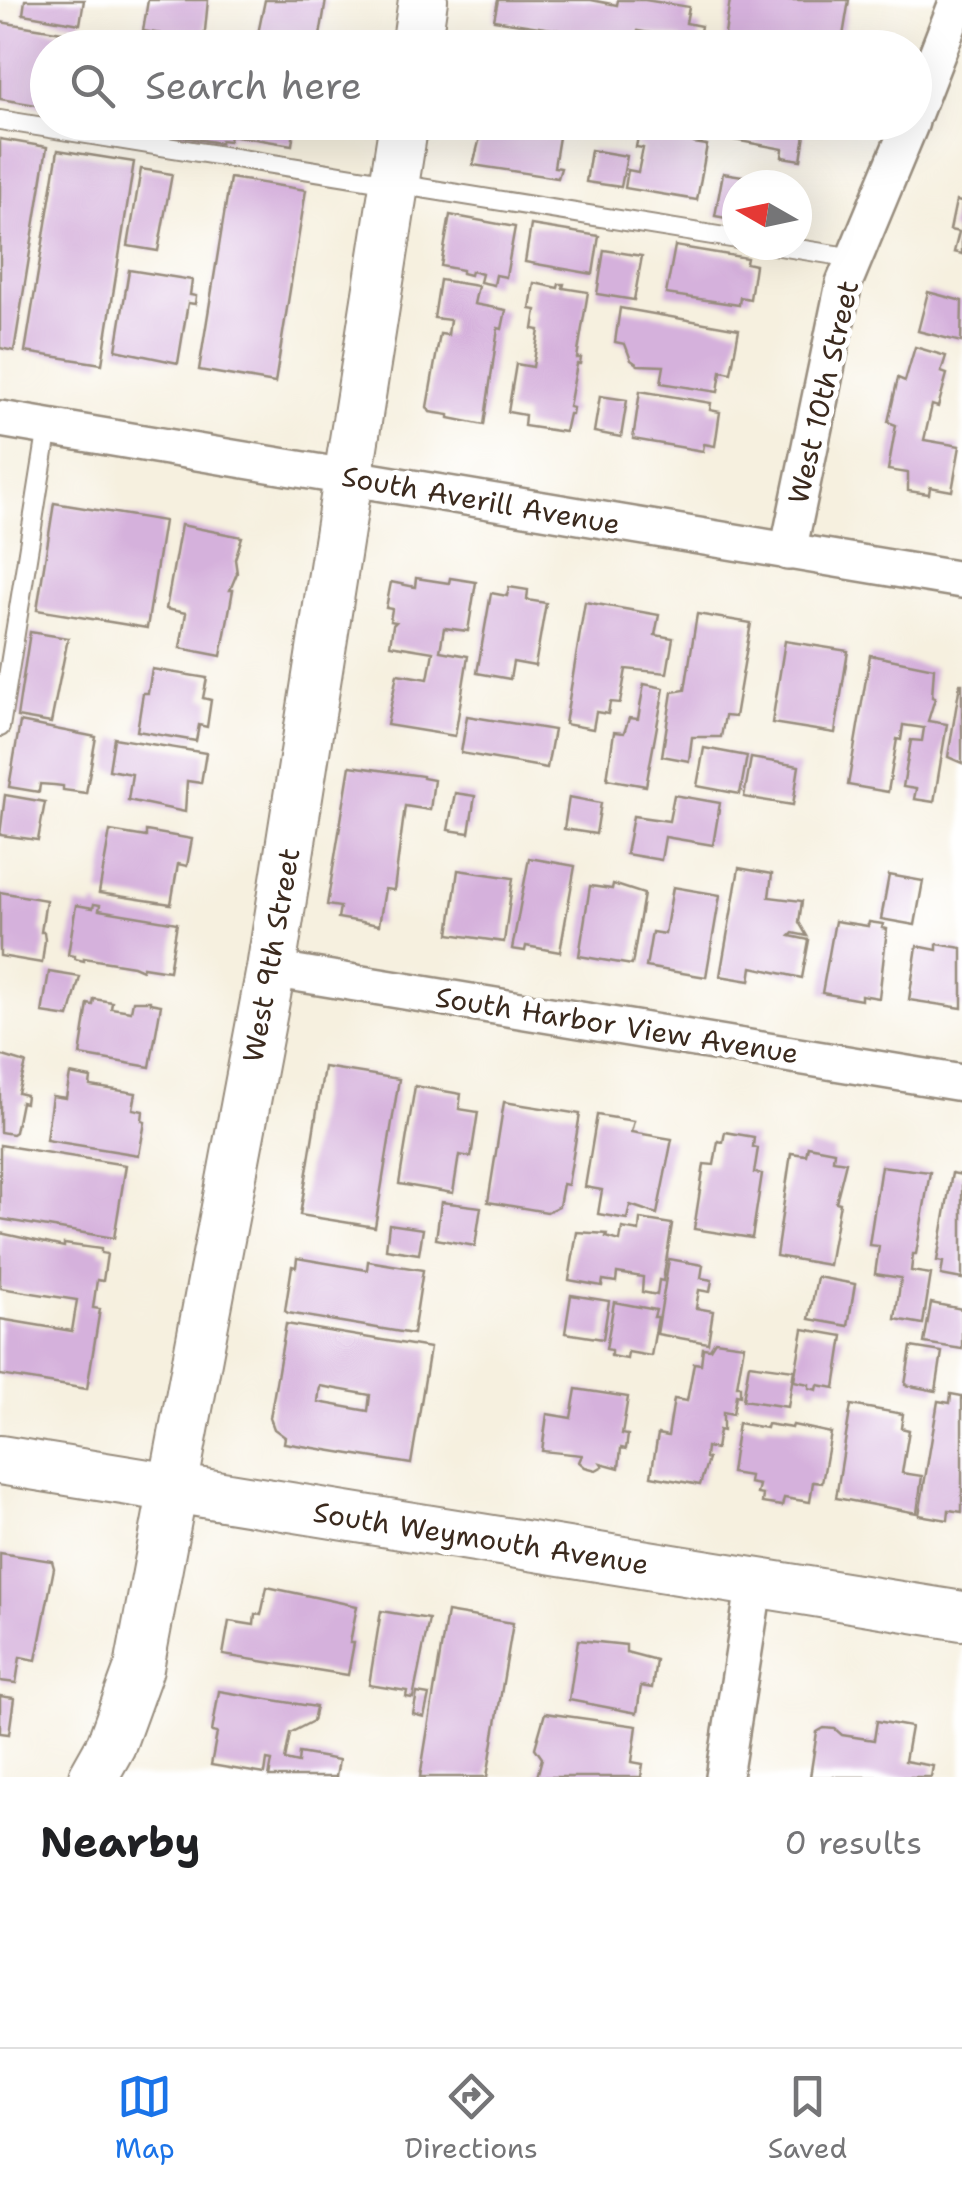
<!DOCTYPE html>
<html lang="en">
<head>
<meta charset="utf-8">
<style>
	body { margin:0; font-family:"Shantell Sans",sans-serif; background:#f6f6f6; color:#202124 }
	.compass { position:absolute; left:722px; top:170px; width:90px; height:90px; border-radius:50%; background:#fff; box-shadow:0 10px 40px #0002; rotate:279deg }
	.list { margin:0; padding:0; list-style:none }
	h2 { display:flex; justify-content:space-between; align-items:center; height:130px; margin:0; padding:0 40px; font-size:42px }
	h2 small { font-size:32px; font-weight:400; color:#757577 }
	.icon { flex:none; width:55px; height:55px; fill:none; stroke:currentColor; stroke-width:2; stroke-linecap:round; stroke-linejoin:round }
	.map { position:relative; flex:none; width:962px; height:1777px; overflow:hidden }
	.search { position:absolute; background:#fff; box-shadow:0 10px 40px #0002; left:30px; right:30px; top:30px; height:110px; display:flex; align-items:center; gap:25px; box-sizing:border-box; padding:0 35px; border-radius:55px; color:#757577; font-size:38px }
	.sheet { height:270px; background:#fff }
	nav { display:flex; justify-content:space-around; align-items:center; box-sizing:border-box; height:140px; border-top:2px solid #e0e0e0; background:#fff; font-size:28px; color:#757577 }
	nav a { display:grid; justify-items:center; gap:5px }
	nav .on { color:#1a73e8 }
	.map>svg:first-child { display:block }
</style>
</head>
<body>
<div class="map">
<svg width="962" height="1777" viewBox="0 0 962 1777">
	<rect width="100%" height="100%" fill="#fff"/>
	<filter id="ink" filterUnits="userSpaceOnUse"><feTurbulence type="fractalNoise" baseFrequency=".01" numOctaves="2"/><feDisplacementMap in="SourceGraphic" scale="20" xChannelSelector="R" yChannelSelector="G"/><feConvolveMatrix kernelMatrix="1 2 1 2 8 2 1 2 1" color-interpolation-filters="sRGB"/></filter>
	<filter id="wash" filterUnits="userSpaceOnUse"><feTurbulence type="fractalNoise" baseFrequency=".0048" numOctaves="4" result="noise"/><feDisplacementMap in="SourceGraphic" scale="40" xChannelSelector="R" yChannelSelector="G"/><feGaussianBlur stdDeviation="2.25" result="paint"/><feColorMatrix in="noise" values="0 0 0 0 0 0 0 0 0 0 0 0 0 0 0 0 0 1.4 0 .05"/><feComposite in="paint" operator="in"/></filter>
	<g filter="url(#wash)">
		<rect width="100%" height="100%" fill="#f6f0df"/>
		<g id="blocks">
			<g fill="#d5b1dc" fill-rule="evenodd">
				<polygon points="25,0 84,0 80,24 23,14"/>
				<polygon points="148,0 208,0 204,41 143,31"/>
				<polygon points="265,0 326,0 318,48 255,48"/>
				<polygon points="498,0 591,0 617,5 618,0 645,0 689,7 686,23 701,26 697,48 682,48 683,39 638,31 636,42 494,20"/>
				<polygon points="730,0 849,0 841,48 723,48"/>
				<polygon points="0,22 93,37 97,41 96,48 48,48 48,107 0,99"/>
				<polygon points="143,122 295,122 292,145 230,135 229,141 221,140 220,143 142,130"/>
				<polygon points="484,122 510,122 560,131 554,167 561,168 558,178 473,165"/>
				<polygon points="692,122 807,122 801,160 782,157 783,149 691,132"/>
				<polygon points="639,132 689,138 694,143 707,145 697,200 625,188 628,170 638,172 643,148 636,147"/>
				<polygon points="0,139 47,147 14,351 0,348"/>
				<polygon points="58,150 134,162 102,364 25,352"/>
				<polygon points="591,150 627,156 621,187 586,182"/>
				<polygon points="141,169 172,174 158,251 128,246"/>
				<polygon points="723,173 781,182 781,185 737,185 737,220 715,216"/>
				<polygon points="230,178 306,190 275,383 199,370"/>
				<polygon points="956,201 962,202 962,254 954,252 959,232 950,230"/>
				<polygon points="450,215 515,227 506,277 496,275 494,285 480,282 482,274 471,271 470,275 462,273 462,270 441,266"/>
				<polygon points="531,225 599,236 593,274 525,262"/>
				<polygon points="675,246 747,258 746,263 755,265 750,299 740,297 739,305 666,294"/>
				<polygon points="604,250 642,256 634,300 597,294"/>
				<polygon points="129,270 192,280 190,295 196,296 195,304 188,303 178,363 116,350"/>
				<polygon points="440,280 478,286 474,304 506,310 502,329 498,328 484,425 449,418 449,415 430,412 427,407 440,334 448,335 450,320 434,318"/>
				<polygon points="534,283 558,288 559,284 564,284 563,288 588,292 577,358 581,358 580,364 577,364 569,407 573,408 572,414 569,414 565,432 524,426 525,415 508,412 516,364 533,367 539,330 533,329 536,310 530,309"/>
				<polygon points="928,292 962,301 961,342 918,331"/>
				<polygon points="620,308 739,329 731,373 721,371 718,392 661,383 664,366 638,365 631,360 625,344 615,342"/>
				<polygon points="915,347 946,356 941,372 947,374 938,407 932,405 924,440 960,446 952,491 930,487 929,494 908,491 908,473 888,470 896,425 888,422 898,378 905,381"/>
				<polygon points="640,391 711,403 710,410 720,412 715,446 704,444 703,451 633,439"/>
				<polygon points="600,396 627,400 621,437 594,432"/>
				<polygon points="54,503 164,521 147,628 37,610"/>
				<polygon points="181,525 242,537 235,559 237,573 230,590 233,590 221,656 180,648 186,613 166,609"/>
				<polygon points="416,578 449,583 450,578 476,582 468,631 444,628 440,651 468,656 455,736 387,725 397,674 428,679 433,652 390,645 393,625 396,622 390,621 392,609 386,608 391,582 415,587"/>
				<polygon points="509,587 528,590 527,600 546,603 535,666 513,662 510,679 477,673 491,593 507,596"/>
				<polygon points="585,602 659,615 655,635 673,638 667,673 626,669 620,703 610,702 608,714 596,712 593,729 565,724"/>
				<polygon points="697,614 751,623 735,717 725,716 721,737 692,737 689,761 662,756 672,692 685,690"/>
				<polygon points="30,632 68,638 51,723 17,717"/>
				<polygon points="785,641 848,651 835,733 772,723"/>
				<polygon points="870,655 934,668 932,697 935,698 928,721 947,724 934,802 914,799 916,789 903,787 911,740 922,741 924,728 903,725 901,740 897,739 888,792 848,785"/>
				<polygon points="152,669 207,678 203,698 211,700 207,727 199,725 196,741 137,731 143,693 148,693"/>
				<polygon points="644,684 664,688 646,786 607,779 614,732 624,733 629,718 638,719"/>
				<polygon points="960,684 962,684 962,763 948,757"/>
				<polygon points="467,716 554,730 547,768 461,753"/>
				<polygon points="20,722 96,737 86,793 63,790 63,786 54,785 40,784 39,792 9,787"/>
				<polygon points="114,738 206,753 201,783 187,781 185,812 128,800 132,774 109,770"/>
				<polygon points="704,748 747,756 740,794 697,786"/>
				<polygon points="751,758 799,766 793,805 744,797"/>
				<polygon points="350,766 423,776 423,778 434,780 430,810 405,806 394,890 385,889 379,925 338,918 340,907 327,905"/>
				<polygon points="455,793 475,796 469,833 448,830"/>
				<polygon points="5,795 45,802 38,840 0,835"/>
				<polygon points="674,795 720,803 713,845 665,837 661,860 626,854 633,816 669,821"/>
				<polygon points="569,797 601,803 596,834 564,829"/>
				<polygon points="110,831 146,837 146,831 192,839 187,866 178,864 171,904 99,893"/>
				<polygon points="529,858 575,866 560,952 526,946 525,951 512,949"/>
				<polygon points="739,868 772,874 769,897 802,901 799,922 807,936 793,933 790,936 809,940 802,978 752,967 750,981 720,976"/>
				<polygon points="458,870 513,878 504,942 449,934"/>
				<polygon points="889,875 923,881 915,925 881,919"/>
				<polygon points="613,884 644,894 632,965 579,956 590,886 612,889"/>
				<polygon points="673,887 720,895 706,977 646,967 652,932 665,934"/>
				<polygon points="0,892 46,900 41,932 44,932 45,940 42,963 0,956"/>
				<polygon points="94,904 100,905 99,910 177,923 169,971 143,967 142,970 133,966 84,958 84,961 75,959 75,956 68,955 76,905 93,908"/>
				<polygon points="835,921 868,926 869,922 883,924 882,928 887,929 879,998 861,995 861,1000 822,993"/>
				<polygon points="937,944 962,948 962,1008 909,1000 917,946 937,950"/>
				<polygon points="49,972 80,977 69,1017 42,1013"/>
				<polygon points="94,999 112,1002 111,1008 131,1011 133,1001 150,1001 150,1003 161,1005 150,1067 80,1055 88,1004 93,1005"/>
				<polygon points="0,1055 26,1063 18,1093 26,1095 25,1103 21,1102 15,1132 12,1134 0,1132"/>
				<polygon points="324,1067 399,1079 375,1227 300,1215"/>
				<polygon points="70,1074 91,1078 90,1086 136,1093 133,1109 143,1111 142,1121 145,1122 139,1155 46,1140 52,1096 66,1098"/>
				<polygon points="415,1086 461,1094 459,1109 478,1112 471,1157 459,1155 453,1193 399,1184"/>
				<polygon points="504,1102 580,1114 568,1185 563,1184 559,1206 547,1212 488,1202"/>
				<polygon points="597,1115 634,1121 631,1132 672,1139 657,1214 630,1205 627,1219 598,1214 602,1190 585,1187"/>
				<polygon points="725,1132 754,1137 753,1147 758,1148 754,1173 762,1174 752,1238 694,1229 704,1164 714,1165 718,1141 723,1142"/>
				<polygon points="0,1145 126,1165 114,1238 0,1219"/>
				<polygon points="808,1146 834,1151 833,1160 846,1162 836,1202 840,1203 829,1265 776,1256 791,1153 806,1155"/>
				<polygon points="881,1166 930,1172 916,1254 913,1254 911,1271 931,1274 923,1324 895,1319 901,1278 875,1274 879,1246 869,1245"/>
				<polygon points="952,1173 962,1175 962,1279 941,1275 943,1262 937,1261"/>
				<polygon points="441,1202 481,1207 475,1246 436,1239"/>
				<polygon points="640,1219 672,1224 663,1281 659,1280 657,1295 642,1292 643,1277 617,1273 616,1282 603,1280 602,1286 569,1280 577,1232 607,1234 606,1237 620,1241 622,1228 639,1231"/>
				<polygon points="389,1224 423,1229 419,1254 386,1249"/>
				<polygon points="0,1233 64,1247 64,1244 101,1249 101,1253 107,1254 103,1281 97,1280 93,1308 100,1309 87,1389 0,1375 0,1319 72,1331 77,1300 0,1288"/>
				<polygon points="297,1258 367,1270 368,1261 423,1270 413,1334 288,1313 285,1311 292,1266 296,1267"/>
				<polygon points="669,1259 703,1265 701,1278 712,1280 710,1292 699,1290 696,1308 713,1311 708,1343 657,1334"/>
				<polygon points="817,1277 855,1284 848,1326 809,1319"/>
				<polygon points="571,1295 609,1301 603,1339 565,1333"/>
				<polygon points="614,1302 656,1310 654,1317 658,1317 651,1356 628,1352 627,1359 611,1356 611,1350 606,1349"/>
				<polygon points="931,1303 962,1309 962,1349 924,1343"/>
				<path d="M 286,1324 L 430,1348 L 411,1464 L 284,1443 L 285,1437 L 274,1429 L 270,1418 ZM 320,1386 L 370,1395 L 368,1411 L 318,1402 Z"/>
				<polygon points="803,1329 843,1336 835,1388 818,1385 817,1390 809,1388 809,1384 794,1381"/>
				<polygon points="715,1341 744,1345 737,1386 740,1386 740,1396 736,1395 733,1414 723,1412 723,1431 719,1430 716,1449 706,1447 705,1458 708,1459 700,1485 651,1476 658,1434 668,1436 674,1399 687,1401 694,1363 701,1364 703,1348 710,1349"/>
				<polygon points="911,1347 942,1352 936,1391 905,1385"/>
				<polygon points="749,1364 794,1370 788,1407 743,1400"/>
				<polygon points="576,1389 628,1397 622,1434 628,1435 626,1449 621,1448 619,1468 601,1463 603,1466 596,1470 585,1467 579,1462 582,1455 542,1451 547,1414 571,1418"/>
				<polygon points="951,1394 962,1396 962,1512 949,1510 948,1520 919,1515 938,1401 950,1403"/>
				<polygon points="851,1405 903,1414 901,1428 909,1430 902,1473 922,1476 917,1513 836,1498"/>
				<polygon points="738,1423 766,1428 767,1424 792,1428 793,1425 831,1433 822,1483 813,1482 810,1502 784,1498 782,1506 762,1503 763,1495 757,1494 759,1485 749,1483 750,1476 731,1473"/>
				<polygon points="0,1553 52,1561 54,1568 36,1660 20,1657 16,1683 0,1681"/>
				<polygon points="267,1587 357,1606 350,1643 354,1643 348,1675 223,1655 229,1621 254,1625 255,1614 261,1615"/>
				<polygon points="381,1611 429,1619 413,1698 406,1697 407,1691 369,1685"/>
				<polygon points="447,1612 513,1623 487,1777 420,1777"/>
				<polygon points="578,1640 626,1645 626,1652 656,1660 652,1688 641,1686 637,1713 569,1700"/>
				<polygon points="219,1691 316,1707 313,1721 290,1733 285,1760 298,1763 299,1753 339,1760 336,1777 269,1777 272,1761 267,1760 265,1774 211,1765 217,1733 212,1732"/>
				<polygon points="417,1693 429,1695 424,1717 413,1714"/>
				<polygon points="0,1696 14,1698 9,1734 0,1733"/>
				<polygon points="545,1713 637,1726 632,1762 643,1764 641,1777 537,1777 542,1758 535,1748"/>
				<polygon points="877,1721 911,1727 905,1761 933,1766 931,1777 810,1777 817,1732 824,1728 835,1729 842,1735 874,1740"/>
			</g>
		</g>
	</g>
	<g filter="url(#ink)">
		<use href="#blocks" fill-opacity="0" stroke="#988d7e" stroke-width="2.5"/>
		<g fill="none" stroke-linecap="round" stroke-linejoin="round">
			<g stroke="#988d7e" stroke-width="22">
				<g id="lane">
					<polyline points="0,120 737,239"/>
					<polyline points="773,245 854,258"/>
					<polyline points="0,727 48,427"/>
				</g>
			</g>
			<g stroke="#988d7e" stroke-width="40">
				<g id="street">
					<polyline points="914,113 958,0"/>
					<polyline points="0,419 962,580"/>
					<polyline points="788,552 844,283 911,122"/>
					<polyline points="271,969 962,1083"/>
					<polyline points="724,1777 755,1581"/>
				</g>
			</g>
			<g stroke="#988d7e" stroke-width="52">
				<g id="secondary">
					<polyline points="416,48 423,0"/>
					<polyline points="0,1460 962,1616"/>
					<polyline points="93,1777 111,1745 139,1668 271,969 404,122"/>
				</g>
			</g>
			<use href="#lane" stroke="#fff" stroke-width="18"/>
			<use href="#street" stroke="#fff" stroke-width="35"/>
			<use href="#secondary" stroke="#fff" stroke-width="48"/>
		</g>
	</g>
	<g text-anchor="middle" stroke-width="10" stroke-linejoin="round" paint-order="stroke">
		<g font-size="28" fill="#3b2a1e" stroke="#fff">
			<text transform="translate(823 392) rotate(-77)" y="10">West 10th Street</text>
			<text transform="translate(481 500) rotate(10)" y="10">South Averill Avenue</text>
			<text transform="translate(271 955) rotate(-80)" y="10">West 9th Street</text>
			<text transform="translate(617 1025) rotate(9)" y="10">South Harbor View Avenue</text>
			<text transform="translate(481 1538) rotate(9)" y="10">South Weymouth Avenue</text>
		</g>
	</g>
</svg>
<svg class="compass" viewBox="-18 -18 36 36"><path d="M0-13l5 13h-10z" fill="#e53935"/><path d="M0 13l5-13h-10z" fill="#757577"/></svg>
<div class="search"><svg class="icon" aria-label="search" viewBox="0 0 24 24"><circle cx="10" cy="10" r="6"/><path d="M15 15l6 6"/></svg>Search here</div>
</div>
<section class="sheet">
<h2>Nearby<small>0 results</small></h2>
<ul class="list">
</ul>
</section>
<nav>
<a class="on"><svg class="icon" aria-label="map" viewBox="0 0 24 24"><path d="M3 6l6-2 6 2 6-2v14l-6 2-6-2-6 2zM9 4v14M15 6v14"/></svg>Map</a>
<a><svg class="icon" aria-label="directions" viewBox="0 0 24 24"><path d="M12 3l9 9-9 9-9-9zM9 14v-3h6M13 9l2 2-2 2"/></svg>Directions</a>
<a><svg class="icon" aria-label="saved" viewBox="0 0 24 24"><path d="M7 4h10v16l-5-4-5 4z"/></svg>Saved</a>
</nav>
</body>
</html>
